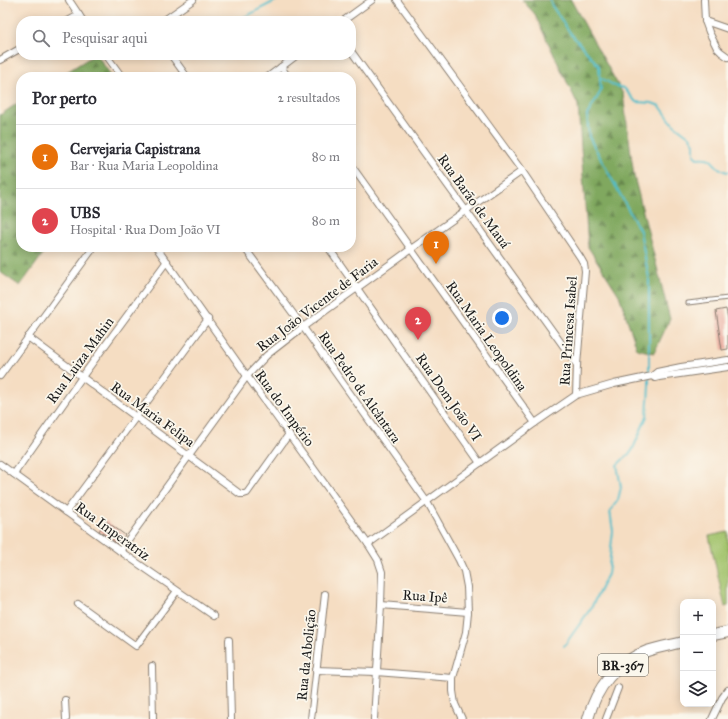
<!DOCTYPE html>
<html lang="pt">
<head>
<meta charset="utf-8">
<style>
	body { margin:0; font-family:"IM FELL Great Primer",serif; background:#f7f7f7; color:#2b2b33 }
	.controls { position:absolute; right:12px; bottom:12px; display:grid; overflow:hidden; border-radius:8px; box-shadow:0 2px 10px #0003 }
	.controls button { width:36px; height:36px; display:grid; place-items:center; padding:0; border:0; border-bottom:1px solid #e1e1e2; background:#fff; color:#2b2b33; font:20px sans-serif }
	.you { position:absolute; left:502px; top:318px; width:14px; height:14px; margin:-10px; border:3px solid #fff; border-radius:50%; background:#1a73e8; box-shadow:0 0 0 6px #1a73e833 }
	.badge { display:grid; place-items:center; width:26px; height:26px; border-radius:50%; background:#d1495b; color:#fff; font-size:13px; font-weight:700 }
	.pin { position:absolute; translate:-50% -33px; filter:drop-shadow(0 1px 2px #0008) }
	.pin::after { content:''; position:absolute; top:21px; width:14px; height:12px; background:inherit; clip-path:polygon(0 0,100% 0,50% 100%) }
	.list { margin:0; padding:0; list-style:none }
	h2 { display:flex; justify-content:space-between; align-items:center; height:52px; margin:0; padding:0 16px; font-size:17px }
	h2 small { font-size:13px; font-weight:400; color:#7c7c81 }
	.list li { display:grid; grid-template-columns:26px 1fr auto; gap:12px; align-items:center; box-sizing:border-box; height:64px; padding:0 16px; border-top:1px solid #e1e1e2 }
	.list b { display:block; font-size:15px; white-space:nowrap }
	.list p { margin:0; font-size:13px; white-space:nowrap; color:#7c7c81 }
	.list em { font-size:13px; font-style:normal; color:#7c7c81 }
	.icon { flex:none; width:22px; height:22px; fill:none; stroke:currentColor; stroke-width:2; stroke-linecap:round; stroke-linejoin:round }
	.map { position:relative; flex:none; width:728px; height:719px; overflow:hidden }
	.search { position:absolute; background:#fff; box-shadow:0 2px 10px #0003; left:16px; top:16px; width:340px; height:44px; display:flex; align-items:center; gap:10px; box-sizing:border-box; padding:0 14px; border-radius:16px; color:#7c7c81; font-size:15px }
	.panel { position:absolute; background:#fff; box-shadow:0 2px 10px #0003; left:16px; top:72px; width:340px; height:180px; border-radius:16px }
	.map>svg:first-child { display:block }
</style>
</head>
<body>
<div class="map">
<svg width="728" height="719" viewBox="0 0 728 719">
	<defs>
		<pattern id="forest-firs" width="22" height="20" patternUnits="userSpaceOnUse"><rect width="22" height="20" fill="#80a85f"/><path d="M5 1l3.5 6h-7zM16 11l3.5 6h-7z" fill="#68884e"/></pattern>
	</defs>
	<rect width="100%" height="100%" fill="#fbf7ec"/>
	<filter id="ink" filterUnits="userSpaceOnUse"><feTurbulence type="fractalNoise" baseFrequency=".025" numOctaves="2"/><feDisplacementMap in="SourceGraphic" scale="8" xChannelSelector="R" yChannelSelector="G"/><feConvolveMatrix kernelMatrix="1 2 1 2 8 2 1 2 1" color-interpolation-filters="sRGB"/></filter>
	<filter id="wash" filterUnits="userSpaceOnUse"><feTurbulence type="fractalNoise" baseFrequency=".012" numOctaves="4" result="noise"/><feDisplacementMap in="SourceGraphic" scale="16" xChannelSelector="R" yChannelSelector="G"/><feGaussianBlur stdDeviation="0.9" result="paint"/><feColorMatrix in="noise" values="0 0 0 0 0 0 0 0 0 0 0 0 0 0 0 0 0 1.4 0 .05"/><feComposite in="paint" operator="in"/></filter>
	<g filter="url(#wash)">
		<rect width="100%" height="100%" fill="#f5ddc2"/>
		<polygon fill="#a1c26b" stroke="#5e6f44" points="728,532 728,606 725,607 709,536"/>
		<g fill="url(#forest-firs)" stroke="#4e623e">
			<polygon points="522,0 571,0 623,94 634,176 670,319 654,353 637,349 619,295 588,247 578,105 534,13"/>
			<polygon points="94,55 97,55 112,77 59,77"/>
			<polygon points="21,101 21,247 48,247 20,286 0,272 0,115"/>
		</g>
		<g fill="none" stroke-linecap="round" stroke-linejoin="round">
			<g stroke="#51becb" stroke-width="2">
				<polyline points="550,0 552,6 571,34 599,66 601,91 587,115 589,137 640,231 649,278 649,386 647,416 632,451 617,465 621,487 618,500 610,511 613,531 608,574 591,608 564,646"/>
				<polyline points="241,19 277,0"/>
				<path d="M 601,78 L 615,86 L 624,88 L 636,102 L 652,103 L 660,106 L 673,124 L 690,137 L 694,143 L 694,155 L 697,158 C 716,156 710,164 722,170 C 724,171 726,172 728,172"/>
			</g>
		</g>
		<g id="blocks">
			<g fill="#e8a598">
				<polygon points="726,309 728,319 728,349 722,350 716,311"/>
				<polygon points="106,521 125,535 118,544 99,531"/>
			</g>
		</g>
	</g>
	<g filter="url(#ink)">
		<use href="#blocks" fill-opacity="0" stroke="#887c6f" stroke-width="1"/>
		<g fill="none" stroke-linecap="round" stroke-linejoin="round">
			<g stroke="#887c6f" stroke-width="5">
				<polyline id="service" points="688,303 728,298"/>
			</g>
			<g stroke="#887c6f" stroke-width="8">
				<g id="minor">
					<polyline points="69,0 83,21"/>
					<polyline points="704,0 705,21 709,32 717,48 721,52 728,57"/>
					<polyline points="68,21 79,15"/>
					<polyline points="163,21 193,0"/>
					<polyline points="343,21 372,0"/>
					<polyline points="705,21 728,29"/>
					<polyline points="351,51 577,365"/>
					<polyline points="106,55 122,77"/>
					<polyline points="171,55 187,77"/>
					<polyline points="0,60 21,48"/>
					<polyline points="281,67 288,77"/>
					<polyline points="268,77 297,55"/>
					<polyline points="351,165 535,423"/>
					<polyline points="156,247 247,376 368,544 378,560 382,572 381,605 374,719"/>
					<polyline points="244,247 303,327 427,502 459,560 464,571 467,587 468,612 466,632 453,678 453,691 455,704 462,719"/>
					<polyline points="328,247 480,463"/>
					<polyline points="28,337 240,494 244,494 247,493 289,434"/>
					<polyline points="0,376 94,247"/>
					<polyline points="652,376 657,372 681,367 728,360"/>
					<polyline points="576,395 614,384 652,376 655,378 659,377 728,367"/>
					<polyline points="0,464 120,551 214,616"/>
					<polyline points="14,474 82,377 167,261"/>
					<polyline points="66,512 208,319"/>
					<polyline points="368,544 535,423 576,395 577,365 585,271 584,264 580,257 522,171 397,0"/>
					<polyline points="120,551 247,376 267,355 303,327 411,249 522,171"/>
					<polyline points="78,604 136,646 177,591"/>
					<polyline points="381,605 468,612"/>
					<polyline points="229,640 231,719"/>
					<polyline points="152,666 153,719"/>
					<polyline points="316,670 376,672 453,678"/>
					<polyline points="65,700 66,719"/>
					<polyline points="311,719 325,594"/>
					<polyline points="606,719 618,688"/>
					<polyline points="712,719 722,698 728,690"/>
				</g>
			</g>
			<g stroke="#887c6f" stroke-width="12">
				<g id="trunk">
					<polyline points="713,635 728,632"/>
					<path d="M 588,719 C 596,688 616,662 647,651 C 658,647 671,645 683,642"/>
				</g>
			</g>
			<use href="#service" stroke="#fff" stroke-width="3"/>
			<use href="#minor" stroke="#fff" stroke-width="6"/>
			<use href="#trunk" stroke="#fff" stroke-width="10"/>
		</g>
	</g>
	<g text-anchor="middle" stroke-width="3.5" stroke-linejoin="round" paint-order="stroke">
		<rect fill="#fbf7ec" stroke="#5f5e5a" stroke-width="1" x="598" y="654" width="50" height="22" rx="3"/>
		<g font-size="13" font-weight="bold" fill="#1c1c1c">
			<text x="623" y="670">BR-367</text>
		</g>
		<g font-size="14" fill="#1c1c1c" stroke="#fbf7ec">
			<text transform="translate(474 201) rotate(54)" y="5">Rua Barão de Mauá</text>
			<text transform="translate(317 304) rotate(-37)" y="5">Rua João Vicente de Faria</text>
			<text transform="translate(568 331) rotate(-86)" y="5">Rua Princesa Isabel</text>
			<text transform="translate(487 336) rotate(55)" y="5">Rua Maria Leopoldina</text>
			<text transform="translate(80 360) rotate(-54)" y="5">Rua Luiza Mahin</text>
			<text transform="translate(360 387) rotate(55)" y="5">Rua Pedro de Alcântara</text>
			<text transform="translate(449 397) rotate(55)" y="5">Rua Dom João VI</text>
			<text transform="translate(285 408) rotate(54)" y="5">Rua do Império</text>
			<text transform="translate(153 414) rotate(36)" y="5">Rua Maria Felipa</text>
			<text transform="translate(113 531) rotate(36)" y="5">Rua Imperatriz</text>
			<text transform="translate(425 596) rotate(4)" y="5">Rua Ipê</text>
			<text transform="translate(306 655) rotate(-84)" y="5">Rua da Abolição</text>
		</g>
	</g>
</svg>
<div class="controls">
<button>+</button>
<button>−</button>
<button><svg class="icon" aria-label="layers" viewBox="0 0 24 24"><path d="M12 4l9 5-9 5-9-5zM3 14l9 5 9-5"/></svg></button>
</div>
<div class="you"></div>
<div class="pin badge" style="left:436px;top:264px;background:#e8710a">1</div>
<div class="pin badge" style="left:418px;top:340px;background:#e0444e">2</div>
<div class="search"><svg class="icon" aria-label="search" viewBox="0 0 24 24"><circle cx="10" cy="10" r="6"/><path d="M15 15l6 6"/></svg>Pesquisar aqui</div>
<section class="panel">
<h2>Por perto<small>2 resultados</small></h2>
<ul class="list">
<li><span class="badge" style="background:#e8710a">1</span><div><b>Cervejaria Capistrana</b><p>Bar · Rua Maria Leopoldina</p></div><em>80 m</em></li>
<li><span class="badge" style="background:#e0444e">2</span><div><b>UBS</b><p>Hospital · Rua Dom João VI</p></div><em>80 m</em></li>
</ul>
</section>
</div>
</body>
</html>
